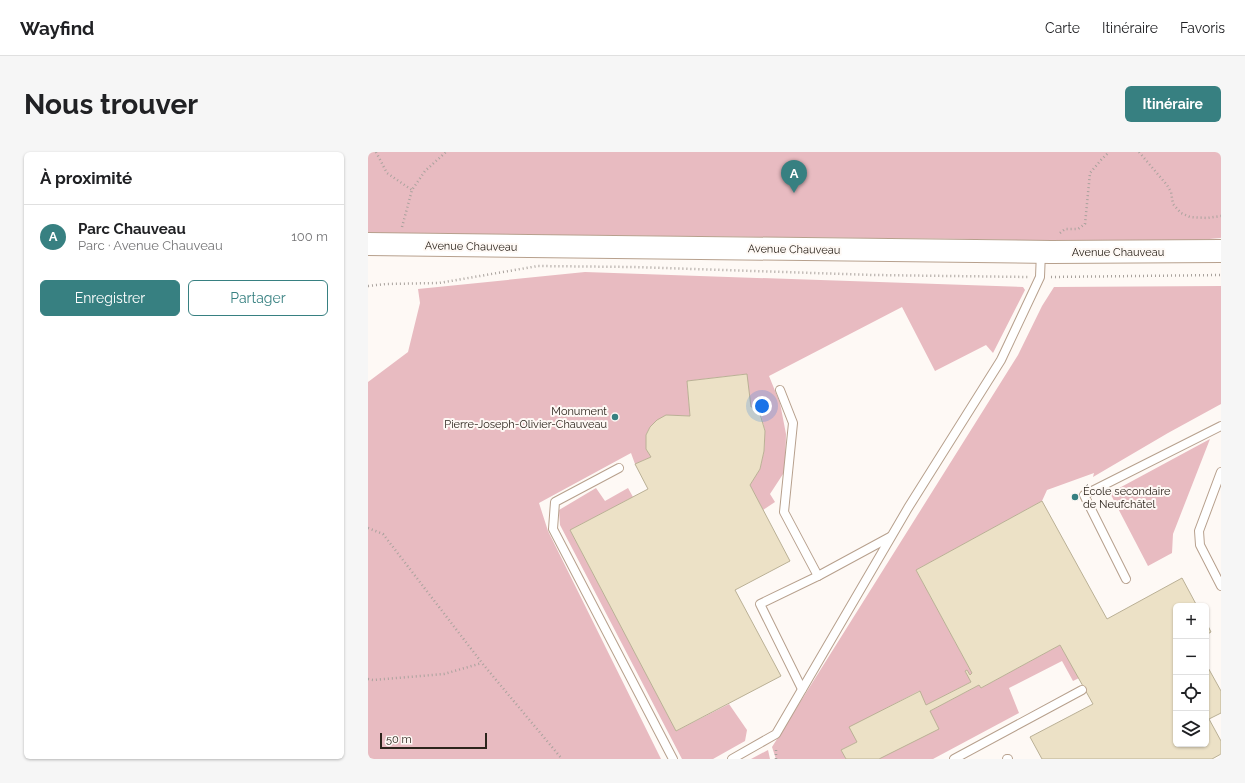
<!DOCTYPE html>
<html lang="fr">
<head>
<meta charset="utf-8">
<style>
	body { margin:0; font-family:Raleway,sans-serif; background:#f6f6f6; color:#202124 }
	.controls { position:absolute; right:12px; bottom:12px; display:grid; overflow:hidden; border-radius:6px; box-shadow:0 1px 3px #0004 }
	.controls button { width:36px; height:36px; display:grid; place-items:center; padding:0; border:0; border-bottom:1px solid #e0e0e0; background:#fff; color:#202124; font:20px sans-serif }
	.scale { position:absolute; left:12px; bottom:10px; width:107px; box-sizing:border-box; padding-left:4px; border:2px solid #2c241c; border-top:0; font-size:11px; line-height:14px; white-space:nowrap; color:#2c241c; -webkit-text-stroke:3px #fef9f5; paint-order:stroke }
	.you { position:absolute; left:394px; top:254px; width:14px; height:14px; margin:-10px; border:3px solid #fff; border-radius:50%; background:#1a73e8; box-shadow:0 0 0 6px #1a73e833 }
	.badge { display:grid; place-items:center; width:26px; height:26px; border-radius:50%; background:#378081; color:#fff; font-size:13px; font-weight:700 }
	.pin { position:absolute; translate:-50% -33px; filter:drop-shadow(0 1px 2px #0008) }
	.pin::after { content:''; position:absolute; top:21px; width:14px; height:12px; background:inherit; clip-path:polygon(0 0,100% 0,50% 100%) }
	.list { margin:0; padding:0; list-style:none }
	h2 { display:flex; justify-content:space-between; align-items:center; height:52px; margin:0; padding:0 16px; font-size:17px }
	h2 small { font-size:13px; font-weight:400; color:#757577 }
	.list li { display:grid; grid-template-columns:26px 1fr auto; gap:12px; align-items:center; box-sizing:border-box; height:64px; padding:0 16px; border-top:1px solid #e0e0e0 }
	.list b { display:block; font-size:15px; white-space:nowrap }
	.list p { margin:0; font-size:13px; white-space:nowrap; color:#757577 }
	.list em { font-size:13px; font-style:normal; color:#757577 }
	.actions { display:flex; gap:8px; padding:12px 16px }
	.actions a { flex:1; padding:9px 0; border:1px solid #378081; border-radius:6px; text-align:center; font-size:14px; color:#378081 }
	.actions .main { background:#378081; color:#fff }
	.icon { flex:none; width:22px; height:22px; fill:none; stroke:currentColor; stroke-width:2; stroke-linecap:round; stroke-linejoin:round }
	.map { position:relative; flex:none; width:853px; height:607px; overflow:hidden; border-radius:6px }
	header { display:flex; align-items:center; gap:24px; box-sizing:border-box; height:56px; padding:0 20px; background:#fff; border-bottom:1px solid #e0e0e0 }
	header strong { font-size:19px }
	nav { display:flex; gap:22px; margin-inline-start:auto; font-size:14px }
	.intro { display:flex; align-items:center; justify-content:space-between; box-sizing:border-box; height:96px; padding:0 24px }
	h1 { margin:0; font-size:28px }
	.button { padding:10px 18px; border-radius:6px; background:#378081; color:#fff; font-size:14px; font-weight:700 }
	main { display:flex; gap:24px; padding:0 24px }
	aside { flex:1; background:#fff; border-radius:6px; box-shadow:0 1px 3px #0004 }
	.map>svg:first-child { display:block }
</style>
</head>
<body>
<header>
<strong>Wayfind</strong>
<nav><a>Carte</a><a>Itinéraire</a><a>Favoris</a></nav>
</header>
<div class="intro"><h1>Nous trouver</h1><a class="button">Itinéraire</a></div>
<main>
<aside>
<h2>À proximité<small></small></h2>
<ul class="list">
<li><span class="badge">A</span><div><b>Parc Chauveau</b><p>Parc · Avenue Chauveau</p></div><em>100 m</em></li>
</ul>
<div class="actions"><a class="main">Enregistrer</a><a>Partager</a></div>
</aside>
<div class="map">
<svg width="853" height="607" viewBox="0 0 853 607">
	<rect width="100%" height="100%" fill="#fef9f5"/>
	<g fill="#e8bbc1">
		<polygon points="0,0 853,0 853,86 795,91 604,87 0,81"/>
		<polygon points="217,120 655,135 657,138 625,201 618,193 567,219 534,155 401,224 412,251 418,282 417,319 402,342 407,350 395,358 382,333 392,317 396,299 397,279 391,255 383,255 378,222 319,229 322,264 298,263 282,275 278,283 278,297 283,305 267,312 263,301 171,351 180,379 293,607 0,607 0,230 40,200 52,151 50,137"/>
		<polygon points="853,134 853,252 800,281 725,325 726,321 679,338 674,349 548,418 604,521 602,523 599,518 597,519 603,530 558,553 551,539 482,575 489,590 473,598 478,607 408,607 404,595 650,203 674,154 686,135"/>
		<polygon points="842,287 805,382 804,401 780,414 742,341"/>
		<polygon points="228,336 237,349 260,336 265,345 202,378 308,579 361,552 379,578 377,589 345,607 314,607 192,373 191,358"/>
		<polygon points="692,493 711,526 705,529 694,509 641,536 651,561 565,607 511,607 562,559 611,533 613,536"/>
		<polygon points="400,598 402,607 383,607"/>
	</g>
	<g fill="#ece1c6" stroke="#bab095">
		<polygon points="379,222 383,255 390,255 397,279 396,299 392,317 382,333 422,409 367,438 413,524 308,579 202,378 280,337 267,312 283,305 278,297 278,283 282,275 289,268 298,263 322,264 319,229"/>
		<polygon points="674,349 739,467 814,426 829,454 808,454 808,592 838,592 838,512 853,539 853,561 841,567 853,589 853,602 844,607 674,607 662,585 725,552 692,493 613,536 611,533 562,559 571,577 511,607 478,607 473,598 489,590 481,575 552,539 558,553 603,530 597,519 599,518 602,523 604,521 548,418"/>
		<polygon points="838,470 843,480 838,483"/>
	</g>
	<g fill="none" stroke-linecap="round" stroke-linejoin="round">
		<g stroke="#b7a08d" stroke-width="10">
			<g id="lane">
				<polyline points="412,238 425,271 416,360 450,424"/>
				<polyline points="251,316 187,350 185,377 305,607"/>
				<polyline points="853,320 831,379 832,393 853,434"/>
				<polyline points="758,427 716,343 853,274"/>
				<polyline points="434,537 392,452 450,424 522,385"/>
				<polyline points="364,607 408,582 540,356 633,208 672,125 673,100"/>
				<polyline points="586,607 714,538"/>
				<polyline points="639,607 640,607"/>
			</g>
		</g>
		<g stroke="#b7a08d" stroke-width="24">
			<polyline id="secondary" points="0,92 683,100 853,99"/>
		</g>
		<g stroke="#a9a29d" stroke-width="2.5" stroke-dasharray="1 3" stroke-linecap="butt">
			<polyline points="8,0 19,21 44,38"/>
			<polyline points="771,0 799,33 803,40 805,52 813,61 822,65 839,66 853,64"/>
			<polyline points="34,75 44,38 57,19 78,0"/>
			<polyline points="692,81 697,77 710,77 717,72 722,21 733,8 741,0"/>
			<polyline points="683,125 853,123"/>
			<polyline points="0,134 18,132 71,131 170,114 266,115 506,123 660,125"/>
			<polyline points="0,376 15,382 114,511 194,607"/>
			<polyline points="0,527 5,528 76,522 114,511"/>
			<polyline points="408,607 408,595"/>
		</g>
		<use href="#lane" stroke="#fff" stroke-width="8"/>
		<use href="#secondary" stroke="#fff" stroke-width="22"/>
	</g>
	<g fill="#378081" stroke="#fef9f5" stroke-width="1.5">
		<circle cx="247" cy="265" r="4"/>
		<circle cx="707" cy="345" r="4"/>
	</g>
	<g text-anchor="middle" stroke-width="4" stroke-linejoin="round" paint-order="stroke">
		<g font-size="11" fill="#2c241c" stroke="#fef9f5">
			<text transform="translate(103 94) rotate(1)" y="4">Avenue Chauveau</text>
			<text transform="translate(426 97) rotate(1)" y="4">Avenue Chauveau</text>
			<text x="750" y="104">Avenue Chauveau</text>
		</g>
		<g font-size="11" fill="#2c241c" stroke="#fef9f5" text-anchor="end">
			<text x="239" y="263">Monument<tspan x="239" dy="13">Pierre-Joseph-Olivier-Chauveau</tspan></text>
			<text x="715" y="343" text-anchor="start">École secondaire<tspan x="715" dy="13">de Neufchâtel</tspan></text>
		</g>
	</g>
</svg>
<div class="controls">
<button>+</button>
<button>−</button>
<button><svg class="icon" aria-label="locate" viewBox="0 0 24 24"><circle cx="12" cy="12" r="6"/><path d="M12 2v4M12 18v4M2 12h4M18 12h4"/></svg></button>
<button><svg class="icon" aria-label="layers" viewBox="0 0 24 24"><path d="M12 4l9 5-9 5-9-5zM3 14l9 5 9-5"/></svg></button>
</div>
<div class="scale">50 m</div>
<div class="you"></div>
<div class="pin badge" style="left:426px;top:41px">A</div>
</div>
</main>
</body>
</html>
